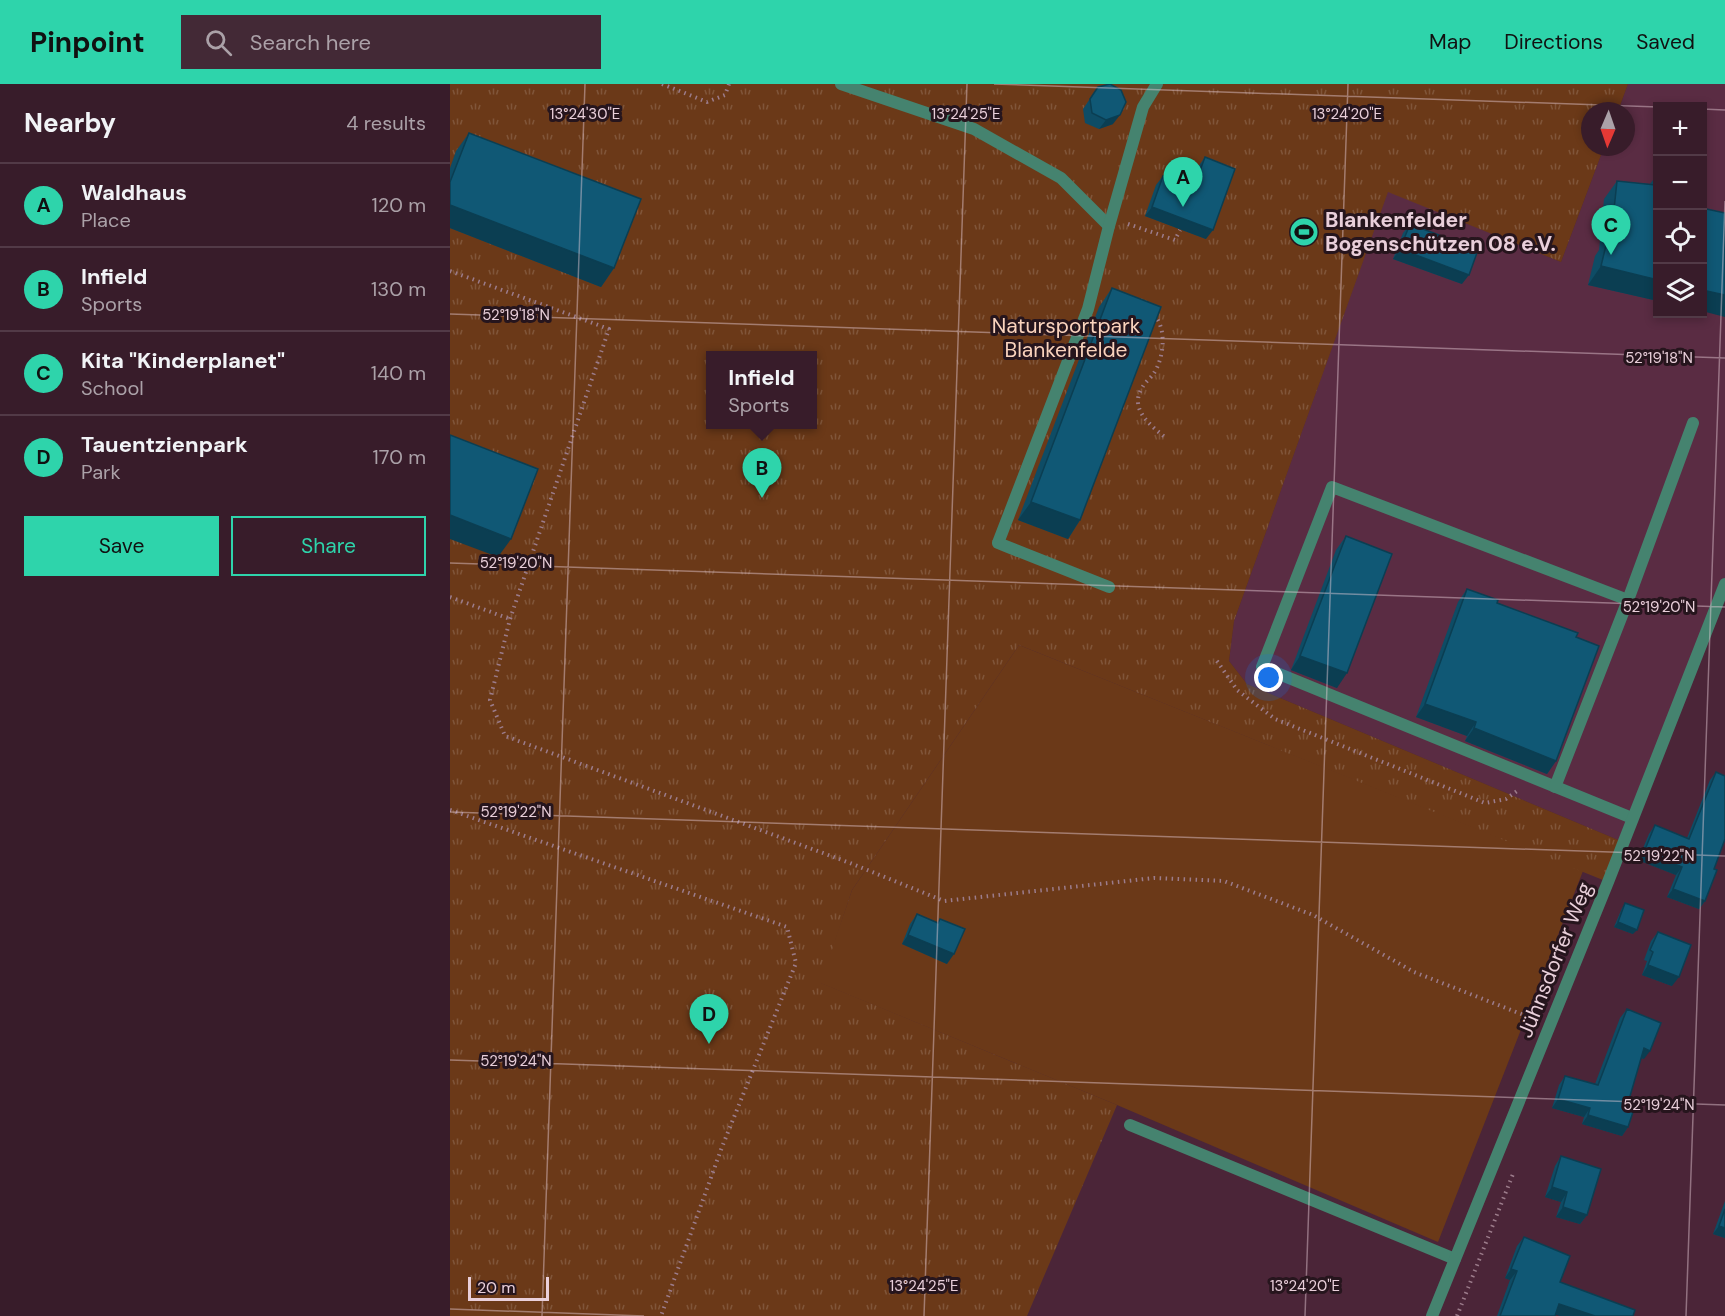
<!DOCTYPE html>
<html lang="en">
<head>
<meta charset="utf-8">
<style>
	body { margin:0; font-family:"DM Sans",sans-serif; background:#432936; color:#f1f3f6 }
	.controls { position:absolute; right:18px; top:18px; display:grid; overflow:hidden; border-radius:0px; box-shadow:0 3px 9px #0003 }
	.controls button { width:54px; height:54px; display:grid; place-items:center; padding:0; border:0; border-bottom:2px solid #523a47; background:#381c2a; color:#f1f3f6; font:30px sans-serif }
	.compass { position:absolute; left:1131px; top:18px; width:54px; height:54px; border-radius:50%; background:#381c2a; box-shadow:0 3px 9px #0003; rotate:182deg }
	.scale { position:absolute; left:18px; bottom:15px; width:81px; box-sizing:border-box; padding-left:6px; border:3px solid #e9cfda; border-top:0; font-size:16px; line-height:21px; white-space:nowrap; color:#e9cfda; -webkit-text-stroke:4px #26151d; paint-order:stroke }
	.you { position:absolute; left:819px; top:594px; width:21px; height:21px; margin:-15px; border:4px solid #fff; border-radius:50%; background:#1a73e8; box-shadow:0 0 0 9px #1a73e833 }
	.badge { display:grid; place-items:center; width:39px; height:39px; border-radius:50%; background:#2ed4ab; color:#111; font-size:20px; font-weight:700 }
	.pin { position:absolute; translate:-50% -50px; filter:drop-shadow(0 2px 3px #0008) }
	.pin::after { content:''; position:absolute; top:32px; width:21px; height:18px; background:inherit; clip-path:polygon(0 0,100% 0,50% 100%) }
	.popup { position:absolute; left:256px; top:267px; width:111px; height:78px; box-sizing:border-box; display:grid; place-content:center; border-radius:0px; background:#381c2a; filter:drop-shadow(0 2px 4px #0005); font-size:20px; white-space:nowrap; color:#aba1a8 }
	.popup b { font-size:22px; color:#f1f3f6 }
	.popup::after { content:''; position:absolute; left:50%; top:100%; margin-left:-12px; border:12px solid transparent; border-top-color:#381c2a }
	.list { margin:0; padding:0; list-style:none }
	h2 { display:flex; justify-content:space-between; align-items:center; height:78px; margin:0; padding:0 24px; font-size:26px }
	h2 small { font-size:20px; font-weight:400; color:#aba1a8 }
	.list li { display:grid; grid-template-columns:39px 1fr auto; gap:18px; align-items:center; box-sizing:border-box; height:84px; padding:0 24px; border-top:2px solid #523a47 }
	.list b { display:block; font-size:22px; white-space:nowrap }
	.list p { margin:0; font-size:20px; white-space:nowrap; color:#aba1a8 }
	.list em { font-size:20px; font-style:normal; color:#aba1a8 }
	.actions { display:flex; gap:12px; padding:18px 24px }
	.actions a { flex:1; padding:14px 0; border:2px solid #2ed4ab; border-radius:0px; text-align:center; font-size:21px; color:#2ed4ab }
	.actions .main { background:#2ed4ab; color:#111 }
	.icon { flex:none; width:33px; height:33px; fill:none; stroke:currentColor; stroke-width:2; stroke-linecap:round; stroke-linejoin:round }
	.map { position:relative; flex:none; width:1275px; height:1232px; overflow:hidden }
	header { display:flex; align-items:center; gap:36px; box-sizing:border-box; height:84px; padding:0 30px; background:#2ed4ab; color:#111 }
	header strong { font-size:28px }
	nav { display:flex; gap:33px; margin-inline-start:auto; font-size:21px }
	.search { width:420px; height:54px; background:#432936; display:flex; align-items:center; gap:15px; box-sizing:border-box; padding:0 21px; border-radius:0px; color:#aba1a8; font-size:22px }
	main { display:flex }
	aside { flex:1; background:#381c2a }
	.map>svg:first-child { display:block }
</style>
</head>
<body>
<header>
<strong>Pinpoint</strong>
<div class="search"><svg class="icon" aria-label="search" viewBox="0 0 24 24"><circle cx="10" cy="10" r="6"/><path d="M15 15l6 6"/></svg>Search here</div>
<nav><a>Map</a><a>Directions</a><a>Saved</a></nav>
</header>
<main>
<aside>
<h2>Nearby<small>4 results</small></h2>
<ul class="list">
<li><span class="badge">A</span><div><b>Waldhaus</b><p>Place</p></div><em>120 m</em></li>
<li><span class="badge">B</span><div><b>Infield</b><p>Sports</p></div><em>130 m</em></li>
<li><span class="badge">C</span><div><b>Kita &quot;Kinderplanet&quot;</b><p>School</p></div><em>140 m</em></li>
<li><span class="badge">D</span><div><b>Tauentzienpark</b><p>Park</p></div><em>170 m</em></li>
</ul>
<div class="actions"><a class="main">Save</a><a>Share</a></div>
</aside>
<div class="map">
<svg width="1275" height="1232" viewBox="0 0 1275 1232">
	<defs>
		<pattern id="park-tufts" width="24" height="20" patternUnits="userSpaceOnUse" patternTransform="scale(1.5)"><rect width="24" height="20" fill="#6b3918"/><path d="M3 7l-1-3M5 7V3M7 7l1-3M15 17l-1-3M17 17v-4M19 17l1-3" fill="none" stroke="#805539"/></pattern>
	</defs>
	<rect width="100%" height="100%" fill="#4b2538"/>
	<path fill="#5a2c43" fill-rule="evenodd" d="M 1178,0 L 1275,0 L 1275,500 L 1173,758 L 797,600 L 779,577 L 784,537 L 938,107 L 1111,178 L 1154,63 L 1176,63 L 1176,27 L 1168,27 ZM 1208,22 L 1252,22 L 1252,230 L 1208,230 Z"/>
	<polygon fill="#6b3918" points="569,561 1133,787 988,1158 667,1021 370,899 402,806"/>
	<path fill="url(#park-tufts)" fill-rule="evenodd" d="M 0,0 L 1178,0 L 1168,27 L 1140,27 L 1140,63 L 1154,63 L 1111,178 L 938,108 L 784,537 L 779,577 L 797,600 L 1173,758 L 1158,798 L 569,561 L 402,806 L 371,899 L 667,1021 L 577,1232 L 0,1232 ZM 261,272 L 363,272 L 363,340 L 261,340 Z"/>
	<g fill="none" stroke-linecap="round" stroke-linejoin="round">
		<g stroke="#9c7c8b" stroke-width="4" stroke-dasharray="1.5 4.5" stroke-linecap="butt">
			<polyline points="212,0 257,18 275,11 279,0"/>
			<polyline points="678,140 725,156 730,146"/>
			<polyline points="0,187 159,245 60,535 40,616 55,652 400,779 494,817 704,794 774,797 863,831 964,888 1084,935"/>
			<path d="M 704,231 C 717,244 714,274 704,289 C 701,294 695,298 692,304 C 679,325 700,341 716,354"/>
			<polyline points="0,513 60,535"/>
			<polyline points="767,577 787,606 825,635 1035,719 1056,715 1067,707"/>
			<polyline points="0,726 337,843 346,879 272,1063 211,1232"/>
			<polyline points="1007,1232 1063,1090"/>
		</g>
		<g stroke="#45836f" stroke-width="12">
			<polyline points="391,0 524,45 611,94 659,142"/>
			<polyline points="659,503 548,459 638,225 659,142 693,23 707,0"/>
			<polyline points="1178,516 882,403 812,583 1182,734"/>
			<polyline points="1105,703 1178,516 1243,339"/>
			<polyline points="680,1041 1005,1175"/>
		</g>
		<polyline stroke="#45836f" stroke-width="12" points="982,1232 1158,798 1275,500"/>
	</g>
	<g fill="#0e4c65">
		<polygon points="648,3 663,40 649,45 635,39 633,25"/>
		<polygon points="19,49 164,184 151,203 0,144 0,84 6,67"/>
		<polygon points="755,73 756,155 695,132 706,101 713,92 741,102 748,83"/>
		<polygon points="1206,92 1208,93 1208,217 1138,201 1145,172 1149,166 1154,115 1167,97 1200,100"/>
		<polygon points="960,140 1012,200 943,175 953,149"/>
		<polygon points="662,204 630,436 618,455 568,436 649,223"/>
		<polygon points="896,452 887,604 841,586 886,466"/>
		<polygon points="1017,505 1126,553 1106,677 1097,690 1015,657 1017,652 966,633 1008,518"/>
		<polygon points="1266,688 1264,785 1255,817 1249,825 1217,813 1226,791 1188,776 1199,750 1205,741 1237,754 1260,696"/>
		<polygon points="1175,819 1183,850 1164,843 1172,824"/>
		<polygon points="467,830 488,839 490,835 497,880 452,860 460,840"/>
		<polygon points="1208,848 1222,902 1192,891 1197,877 1194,876 1201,857"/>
		<polygon points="1177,925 1194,975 1191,974 1178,1019 1178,1043 1172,1052 1132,1040 1134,1033 1102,1024 1109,1001 1115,992 1145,1000 1170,934"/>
		<polygon points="1111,1072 1137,1131 1130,1140 1106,1133 1111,1118 1095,1113 1105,1082"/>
		<polygon points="1275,1117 1275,1154 1263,1150"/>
		<polygon points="1074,1153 1110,1198 1105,1232 1047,1232 1060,1196 1055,1194 1067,1162"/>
	</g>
	<g fill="#0b3e52">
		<polygon points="670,31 663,40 649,45 656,36"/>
		<polygon points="0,121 164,184 151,203 0,144"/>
		<polygon points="702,123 763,146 756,155 695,132"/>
		<polygon points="950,165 1019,191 1012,200 943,175"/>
		<polygon points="1151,182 1208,196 1208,217 1138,201"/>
		<polygon points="1252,206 1275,211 1275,233 1252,227"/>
		<polygon points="581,418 630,436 618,455 568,436"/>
		<polygon points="0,431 61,455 48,473 0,455"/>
		<polygon points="850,572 897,589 887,604 841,586"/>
		<polygon points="975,620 1026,638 1017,652 966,633"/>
		<polygon points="1024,644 1106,677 1097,690 1015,657"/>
		<polygon points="1194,768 1232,783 1226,791 1188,776"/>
		<polygon points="1223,805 1255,817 1249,825 1217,813"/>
		<polygon points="1168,838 1187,846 1183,850 1164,843"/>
		<polygon points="458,851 504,870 497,880 452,860"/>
		<polygon points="1198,881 1229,893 1222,902 1192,891"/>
		<polygon points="1194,964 1200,967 1194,975 1188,973"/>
		<polygon points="1108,1015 1140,1024 1134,1033 1102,1024"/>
		<polygon points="1138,1031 1178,1043 1172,1052 1132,1040"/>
		<polygon points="1102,1103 1117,1108 1111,1118 1095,1113"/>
		<polygon points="1113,1123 1137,1131 1130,1140 1106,1133"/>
		<polygon points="1269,1142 1275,1144 1275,1154 1263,1150"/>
		<polygon points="1061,1185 1067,1187 1060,1196 1055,1194"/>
		<polygon points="1109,1220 1145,1232 1110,1232 1103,1230"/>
	</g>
	<g fill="#105875" stroke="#0b3e52" stroke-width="1.5">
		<polygon points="660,0 671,6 676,18 670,31 656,36 642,29 640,15 648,3"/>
		<polygon points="19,49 191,115 164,184 0,121 0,98"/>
		<polygon points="755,73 785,85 763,146 702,123 713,92 744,103"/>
		<polygon points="1206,92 1208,93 1208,196 1151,182 1158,153 1161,154 1167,97 1205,101"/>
		<polygon points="1252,124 1275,129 1275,211 1252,206"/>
		<polygon points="960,140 1028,166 1019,191 950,165"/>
		<polygon points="662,204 711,223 630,436 581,418"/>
		<polygon points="0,351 88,385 61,455 0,431"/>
		<polygon points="896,452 942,470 897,589 850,572"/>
		<polygon points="1017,505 1048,516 1047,519 1128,549 1126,553 1149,562 1106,677 1024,644 1026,638 975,620"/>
		<polygon points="1266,688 1275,692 1275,755 1264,785 1267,786 1255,817 1223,805 1232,783 1194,768 1205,741 1239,755"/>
		<polygon points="1175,819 1194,826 1187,846 1168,838"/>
		<polygon points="467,830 488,839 490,835 515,845 504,870 458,851"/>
		<polygon points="1208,848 1241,861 1229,893 1198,881 1203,868 1200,866"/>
		<polygon points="1177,925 1211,939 1200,967 1194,964 1178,1019 1185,1022 1178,1043 1138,1031 1140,1024 1108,1015 1115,992 1148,1001"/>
		<polygon points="1111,1072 1151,1085 1137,1131 1113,1123 1117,1108 1102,1103"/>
		<polygon points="1275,1125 1275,1144 1269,1142"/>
		<polygon points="1074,1153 1120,1172 1110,1198 1185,1226 1183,1232 1145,1232 1109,1220 1105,1232 1050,1232 1067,1187 1061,1185"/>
	</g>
	<path fill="none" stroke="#e9cfda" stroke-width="1.5" stroke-opacity="0.45" d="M 544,0 L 1208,23M 1252,25 L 1275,26M 0,230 L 1275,274M 0,479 L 1275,523M 0,728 L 1275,772M 0,976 L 1275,1021M 0,1225 L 194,1232M 92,1232 L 135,0M 474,1232 L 517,0M 855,1232 L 898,0M 1236,1232 L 1275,117"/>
	<defs>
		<g id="stadium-disc" transform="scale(1.5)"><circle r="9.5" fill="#2ed4ab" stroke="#26151d"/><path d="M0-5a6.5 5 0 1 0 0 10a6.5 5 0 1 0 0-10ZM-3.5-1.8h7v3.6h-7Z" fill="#111"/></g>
	</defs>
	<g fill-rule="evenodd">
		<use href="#stadium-disc" x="854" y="148"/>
	</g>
	<g text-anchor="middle" stroke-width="6" stroke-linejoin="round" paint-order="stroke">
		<g font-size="21" font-weight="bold" fill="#e9cfda" stroke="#26151d" text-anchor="start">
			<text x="875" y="143">Blankenfelder<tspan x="875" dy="24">Bogenschützen 08 e.V.</tspan></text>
		</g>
		<g font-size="21" fill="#fad3bd" stroke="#26151d">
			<text x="616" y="249">Natursportpark<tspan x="616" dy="24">Blankenfelde</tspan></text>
		</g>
		<g font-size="21" fill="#e9cfda" stroke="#26151d">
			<text transform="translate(1105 876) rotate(-68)" y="7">Jühnsdorfer Weg</text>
		</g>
	</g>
	<g font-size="15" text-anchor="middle" fill="#e9cfda" stroke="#26151d" stroke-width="6" stroke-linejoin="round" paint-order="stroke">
		<text x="135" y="35">13°24'30"E</text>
		<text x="516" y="35">13°24'25"E</text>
		<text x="897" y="35">13°24'20"E</text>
		<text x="66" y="236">52°19'18"N</text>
		<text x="1209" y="279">52°19'18"N</text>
		<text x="66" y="484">52°19'20"N</text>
		<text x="1209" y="528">52°19'20"N</text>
		<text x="66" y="733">52°19'22"N</text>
		<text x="1209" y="777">52°19'22"N</text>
		<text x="66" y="982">52°19'24"N</text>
		<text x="1209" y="1026">52°19'24"N</text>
		<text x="474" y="1207">13°24'25"E</text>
		<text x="855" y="1207">13°24'20"E</text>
	</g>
</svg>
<div class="controls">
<button>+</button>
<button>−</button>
<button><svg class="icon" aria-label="locate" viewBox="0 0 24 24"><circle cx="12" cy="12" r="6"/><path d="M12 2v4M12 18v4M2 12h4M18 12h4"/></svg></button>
<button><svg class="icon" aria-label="layers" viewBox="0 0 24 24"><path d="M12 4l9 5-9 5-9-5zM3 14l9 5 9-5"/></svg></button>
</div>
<svg class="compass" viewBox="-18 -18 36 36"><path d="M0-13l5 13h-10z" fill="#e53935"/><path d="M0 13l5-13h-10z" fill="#aba1a8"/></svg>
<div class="scale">20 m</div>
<div class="you"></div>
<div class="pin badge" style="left:733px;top:123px">A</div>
<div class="pin badge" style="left:312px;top:414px">B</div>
<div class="popup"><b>Infield</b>Sports</div>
<div class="pin badge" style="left:1161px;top:171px">C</div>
<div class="pin badge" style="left:259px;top:960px">D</div>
</div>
</main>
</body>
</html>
